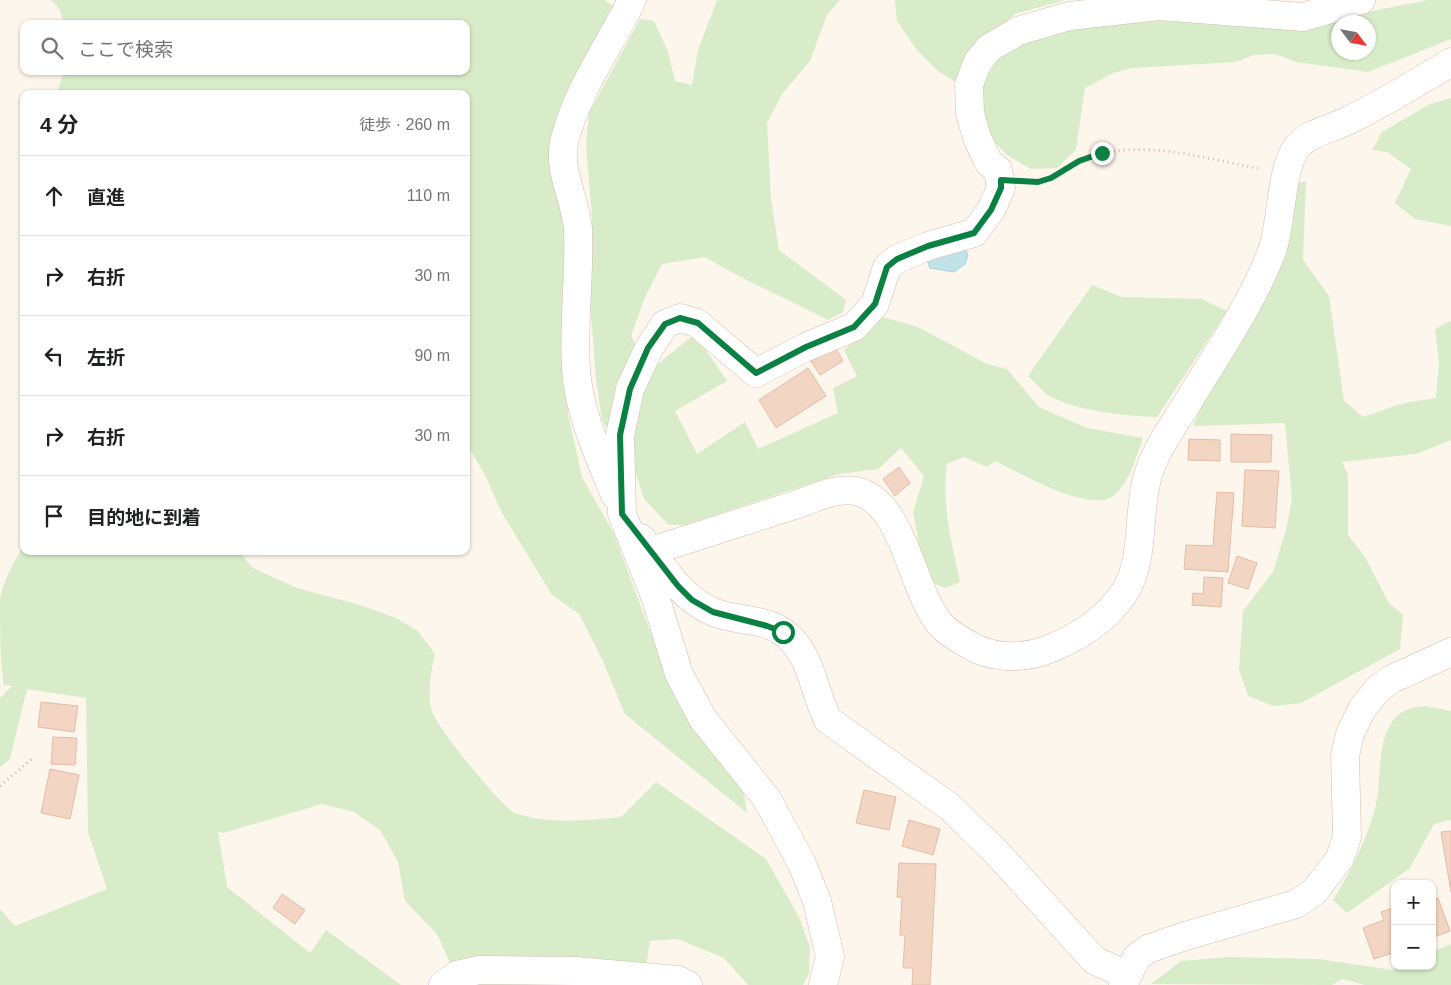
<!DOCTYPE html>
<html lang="ja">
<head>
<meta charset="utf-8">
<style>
	body { margin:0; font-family:Helvetica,"Noto Sans JP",sans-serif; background:#f6f6f6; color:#202124 }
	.controls { position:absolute; right:15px; bottom:15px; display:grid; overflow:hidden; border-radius:10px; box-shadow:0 1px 4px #0004 }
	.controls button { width:45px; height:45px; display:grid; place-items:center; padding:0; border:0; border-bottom:1px solid #e0e0e0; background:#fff; color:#202124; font:25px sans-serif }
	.compass { position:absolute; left:1331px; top:15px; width:45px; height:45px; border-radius:50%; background:#fff; box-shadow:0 1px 4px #0004; rotate:122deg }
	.stop { position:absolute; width:15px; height:15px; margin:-11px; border:4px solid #0b8043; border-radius:50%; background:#fff }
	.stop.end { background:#0b8043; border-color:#fff; box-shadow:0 1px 5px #0008 }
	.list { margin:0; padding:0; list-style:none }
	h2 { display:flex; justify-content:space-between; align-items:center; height:65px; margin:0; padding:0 20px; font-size:21px }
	h2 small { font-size:16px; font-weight:400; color:#757577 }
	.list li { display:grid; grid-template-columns:32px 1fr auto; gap:15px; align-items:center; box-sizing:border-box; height:80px; padding:0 20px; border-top:1px solid #e0e0e0 }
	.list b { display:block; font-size:19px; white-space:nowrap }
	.list em { font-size:16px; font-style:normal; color:#757577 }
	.icon { flex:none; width:28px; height:28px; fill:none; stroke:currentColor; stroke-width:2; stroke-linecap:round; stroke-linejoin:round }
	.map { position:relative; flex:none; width:1451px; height:985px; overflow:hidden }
	.search { position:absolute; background:#fff; box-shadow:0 1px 4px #0004; left:20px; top:20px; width:450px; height:55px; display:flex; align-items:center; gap:12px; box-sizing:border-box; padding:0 18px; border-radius:10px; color:#757577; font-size:19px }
	.panel { position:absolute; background:#fff; box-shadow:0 1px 4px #0004; left:20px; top:90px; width:450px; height:465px; border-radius:10px }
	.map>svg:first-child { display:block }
</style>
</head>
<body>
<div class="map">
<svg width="1451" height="985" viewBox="0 0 1451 985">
	<rect width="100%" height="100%" fill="#fdf6ec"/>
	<g fill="#d8ecc9" fill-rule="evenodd">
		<polygon points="51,0 604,0 614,6 593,50 565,205 562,343 568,414 582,477 613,532 675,698 744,793 747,813 625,714 602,659 579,614 552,595 502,513 484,473 466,443 466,94 57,94 64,71 466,71 466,24 64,24 60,10"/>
		<path d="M 717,0 L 840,0 L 827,15 L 810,61 L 782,94 L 767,123 L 771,199 L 779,250 L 846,300 L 843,312 L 828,320 C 787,299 745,281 705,257 L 662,264 L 645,297 L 631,336 L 650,370 L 695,334 L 727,381 L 675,411 L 697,454 L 745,422 L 758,449 L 838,413 L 833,388 L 857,376 L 844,350 L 883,317 L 918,327 L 987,364 L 1007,369 L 1039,407 L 1087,428 L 1143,438 C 1136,457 1130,482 1113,496 C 1091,514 1017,472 995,461 L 987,467 L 964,457 L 947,464 C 941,505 952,543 960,582 L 946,588 L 933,583 L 926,569 L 920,550 L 913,512 L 924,476 L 901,448 L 878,469 L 839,474 L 685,525 L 669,525 L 644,499 L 632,461 L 602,421 L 596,379 L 590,300 L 592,218 L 586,144 L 589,113 L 640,19 L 654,21 L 668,52 L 675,81 L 692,85 L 698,50 Z"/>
		<polygon points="895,0 1065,0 1015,14 970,52 959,84 938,71 917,50 897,21"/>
		<path d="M 1428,0 L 1451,0 L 1451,39 L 1368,72 L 1296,62 L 1275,54 L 1254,55 L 1236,62 L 1132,68 L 1113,73 L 1085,88 L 1076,150 L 1057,168 L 1031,169 L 1007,155 L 989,136 L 977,115 L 983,84 L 997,59 L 1030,39 L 1077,23 L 1158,21 L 1297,26 ZM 1338,22 L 1368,22 L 1368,52 L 1338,52 Z"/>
		<polygon points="1451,98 1451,226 1415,219 1395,203 1411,169 1387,152 1372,150 1382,132 1430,104"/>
		<polygon points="1306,181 1303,260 1329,296 1344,401 1363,417 1404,403 1436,398 1439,361 1435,329 1451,321 1451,440 1416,454 1342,462 1348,475 1348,535 1365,557 1388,602 1403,615 1400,649 1301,703 1273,706 1248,696 1239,669 1243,611 1273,572 1286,530 1292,499 1285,423 1193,426 1295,184"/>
		<path d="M 1092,285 L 1122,297 L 1201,299 L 1227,311 L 1157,417 C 1126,416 1079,411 1051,397 C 1043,392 1035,382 1028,376 Z"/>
		<path d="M 24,546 L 24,551 L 238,551 L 253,568 L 297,588 L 360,605 L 396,618 L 418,631 L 435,654 C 431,669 426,699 433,714 C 439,729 502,808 515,813 C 550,825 586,820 621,817 L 656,782 L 766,859 L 799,917 L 810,947 L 809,974 L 803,985 L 748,985 L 724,958 L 677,939 L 650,941 L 646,967 L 650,985 L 460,985 L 437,934 L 405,901 L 398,862 L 380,830 L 354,812 L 322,804 L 223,833 L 218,831 L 227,887 L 310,953 L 326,930 L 401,985 L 0,985 L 0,909 L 15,926 L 107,889 L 88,832 L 86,698 L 27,689 L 10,759 L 0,767 L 0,698 L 12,686 L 4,685 C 0,665 0,621 0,599 C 3,581 14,561 24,546 Z"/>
		<path d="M 1425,706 L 1451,711 L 1451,820 L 1434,824 L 1410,868 L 1347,913 L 1333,900 C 1350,872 1365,844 1374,812 C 1383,784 1375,747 1392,722 C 1401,709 1411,708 1425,706 Z"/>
		<polygon points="1451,944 1451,985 1365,985 1342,979 1332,985 1151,984 1181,961 1229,957 1319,959 1392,970 1401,966 1432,966 1432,952"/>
	</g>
	<polygon fill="#bfe3e8" stroke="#a5d3da" points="964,247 968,255 965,264 954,272 930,268 927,260"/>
	<g fill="#f3d5c3" stroke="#e6bba3">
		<polygon points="835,347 843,361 820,375 811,361"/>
		<polygon points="808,368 826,396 776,428 759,400"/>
		<polygon points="1231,434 1272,435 1271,462 1231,462"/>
		<polygon points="1189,439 1220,440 1220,461 1188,460"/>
		<polygon points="899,467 910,483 895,496 883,479"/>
		<polygon points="1245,470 1279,471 1275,528 1242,526"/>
		<polygon points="1217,492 1234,493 1228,572 1184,569 1186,545 1213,546"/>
		<polygon points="1237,556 1257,563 1248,589 1228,583"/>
		<polygon points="1204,577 1223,578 1221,607 1192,605 1193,593 1203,594"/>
		<polygon points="41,702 78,706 74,732 38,727"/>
		<polygon points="53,737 77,738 75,765 51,764"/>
		<polygon points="50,769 79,775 70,819 41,813"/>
		<polygon points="864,790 896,797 889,830 856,823"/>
		<polygon points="909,820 940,829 933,855 902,846"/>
		<polygon points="1451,831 1451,892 1441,832"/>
		<polygon points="899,863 936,864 930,985 912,985 913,968 903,968 905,935 900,935 902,897 897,897"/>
		<polygon points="282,894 305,910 295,924 273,908"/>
		<polygon points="1438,898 1450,931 1432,938 1432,901"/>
		<polygon points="1395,907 1395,952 1374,959 1363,928 1384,920 1381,912"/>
	</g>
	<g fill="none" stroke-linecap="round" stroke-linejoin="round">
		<g stroke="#d1beb0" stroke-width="29">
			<g id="minor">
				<path d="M 615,495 C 599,455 579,414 576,369 C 573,323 580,275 578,229 C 576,201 558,171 564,143 C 576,91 609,47 632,0"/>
				<path d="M 641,538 C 661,565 681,598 713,612 C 734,621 763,618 783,632 C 812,653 813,691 828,720 L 950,807 L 997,853 L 1094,960 L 1126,975"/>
				<path d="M 651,551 C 699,536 747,520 795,505 C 813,499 836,487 855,491 C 904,500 910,588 940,624 C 948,633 960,640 971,646 C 992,658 1020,659 1044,651 C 1076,639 1105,622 1124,593 C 1144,564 1138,516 1146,483 C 1152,455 1171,429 1186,405 C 1216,355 1251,306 1272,251 C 1282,223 1280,170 1297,147 C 1308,133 1331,129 1347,121 C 1382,104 1417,83 1451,62"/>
				<polyline points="443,985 457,975 479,970 575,971 678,980 688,985"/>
				<polyline points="823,985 830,957 817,901 802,864 767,799 703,719 679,674 655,596 622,514 620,435 630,389 649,348 665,324 680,318 697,323 756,373 806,347 854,327 875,304 887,267 897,259 928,246 974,233 991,210 1001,188 998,170 989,163 977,138 970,113 969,85 977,63 989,48 1018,31 1069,16 1159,6 1303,17 1361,0"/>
				<polyline points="1123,985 1137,957 1148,949 1182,937 1296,904 1314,892 1340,858 1347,837 1345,756 1350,734 1362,709 1378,689 1392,679 1451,652"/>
			</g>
		</g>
		<g stroke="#d9b8a5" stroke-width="3" stroke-dasharray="1 4" stroke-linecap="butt">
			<path d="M 1025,182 C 1056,183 1074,158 1103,153 C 1156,142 1210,160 1262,169"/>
			<polyline points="0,786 34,757"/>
		</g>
		<use href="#minor" stroke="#fff" stroke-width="28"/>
	</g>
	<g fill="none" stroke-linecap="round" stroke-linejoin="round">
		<polyline stroke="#0b8043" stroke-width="6" points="783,632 767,626 713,612 692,600 678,586 622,514 620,435 630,389 648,348 665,324 680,318 698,323 756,373 806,347 854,327 875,304 887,267 897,259 928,246 974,233 991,210 1001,188 1001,180 1038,182 1051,178 1079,161 1102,153"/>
	</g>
</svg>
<div class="controls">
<button>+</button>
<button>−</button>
</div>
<svg class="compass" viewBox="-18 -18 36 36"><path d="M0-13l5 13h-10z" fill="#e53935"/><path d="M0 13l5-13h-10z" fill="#757577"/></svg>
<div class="stop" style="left:783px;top:632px"></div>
<div class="stop end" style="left:1102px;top:153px"></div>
<div class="search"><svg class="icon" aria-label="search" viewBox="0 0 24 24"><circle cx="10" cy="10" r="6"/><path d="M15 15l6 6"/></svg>ここで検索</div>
<section class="panel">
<h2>4 分<small>徒歩 · 260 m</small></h2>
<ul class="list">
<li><svg class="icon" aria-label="ahead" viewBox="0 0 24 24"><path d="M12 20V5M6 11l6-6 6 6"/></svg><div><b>直進</b></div><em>110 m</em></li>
<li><svg class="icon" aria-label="right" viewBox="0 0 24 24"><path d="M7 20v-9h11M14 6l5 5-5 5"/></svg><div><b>右折</b></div><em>30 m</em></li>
<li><svg class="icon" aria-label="left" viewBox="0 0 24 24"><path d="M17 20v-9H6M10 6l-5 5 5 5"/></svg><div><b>左折</b></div><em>90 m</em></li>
<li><svg class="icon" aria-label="right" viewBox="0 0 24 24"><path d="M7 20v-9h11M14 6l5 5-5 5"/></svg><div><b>右折</b></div><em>30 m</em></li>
<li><svg class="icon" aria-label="arrive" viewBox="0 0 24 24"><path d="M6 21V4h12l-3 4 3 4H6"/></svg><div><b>目的地に到着</b></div></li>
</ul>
</section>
</div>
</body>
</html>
